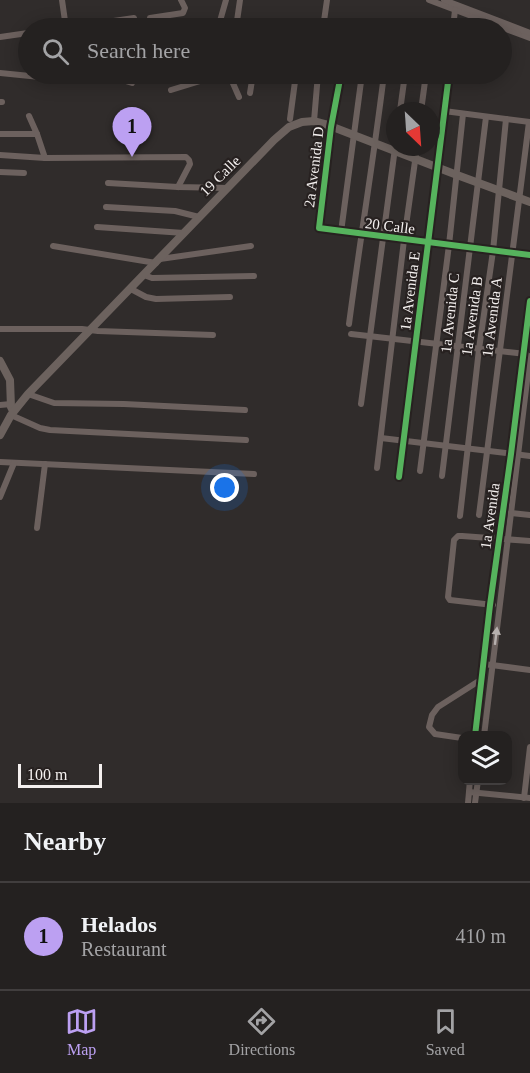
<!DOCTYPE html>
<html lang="en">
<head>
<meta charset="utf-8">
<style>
	body { margin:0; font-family:"Times New Roman",serif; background:#302e2d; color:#f1f3f6 }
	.controls { position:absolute; right:18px; bottom:18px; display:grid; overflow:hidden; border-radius:12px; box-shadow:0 3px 15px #0003 }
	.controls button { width:54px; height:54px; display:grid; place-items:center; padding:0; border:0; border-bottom:2px solid #413e3e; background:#242120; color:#f1f3f6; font:30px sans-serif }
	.compass { position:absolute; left:386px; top:102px; width:54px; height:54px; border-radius:50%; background:#242120; box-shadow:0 3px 15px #0003; rotate:155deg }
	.scale { position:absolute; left:18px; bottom:15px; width:84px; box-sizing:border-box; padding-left:6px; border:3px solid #f4f0ef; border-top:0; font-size:16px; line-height:21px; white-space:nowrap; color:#f4f0ef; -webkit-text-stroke:4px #272120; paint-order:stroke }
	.you { position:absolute; left:225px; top:488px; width:21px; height:21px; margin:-15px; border:4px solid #fff; border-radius:50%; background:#1a73e8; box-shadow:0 0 0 9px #1a73e833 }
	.badge { display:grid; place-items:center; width:39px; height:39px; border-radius:50%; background:#bca0f2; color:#111; font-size:20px; font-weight:700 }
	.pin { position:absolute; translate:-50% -50px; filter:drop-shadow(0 2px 3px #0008) }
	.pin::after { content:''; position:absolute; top:32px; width:21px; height:18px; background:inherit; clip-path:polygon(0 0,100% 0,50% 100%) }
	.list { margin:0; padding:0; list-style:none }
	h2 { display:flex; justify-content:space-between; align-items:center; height:78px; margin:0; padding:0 24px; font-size:26px }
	h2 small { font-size:20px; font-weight:400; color:#a3a3a5 }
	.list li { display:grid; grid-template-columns:39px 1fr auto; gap:18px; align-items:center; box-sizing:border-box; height:108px; padding:0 24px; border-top:2px solid #413e3e }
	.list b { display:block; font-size:22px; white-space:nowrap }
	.list p { margin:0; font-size:20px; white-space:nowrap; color:#a3a3a5 }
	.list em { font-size:20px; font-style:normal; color:#a3a3a5 }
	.icon { flex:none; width:33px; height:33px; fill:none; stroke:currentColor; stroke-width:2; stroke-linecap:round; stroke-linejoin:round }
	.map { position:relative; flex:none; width:530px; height:803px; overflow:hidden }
	.search { position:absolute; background:#242120; box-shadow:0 3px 15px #0003; left:18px; right:18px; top:18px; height:66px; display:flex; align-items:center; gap:15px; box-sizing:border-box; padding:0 21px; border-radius:33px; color:#a3a3a5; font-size:22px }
	.sheet { height:186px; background:#242120 }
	nav { display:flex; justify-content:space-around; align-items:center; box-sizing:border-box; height:84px; border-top:2px solid #413e3e; background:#242120; font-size:16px; color:#a3a3a5 }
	nav a { display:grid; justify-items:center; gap:3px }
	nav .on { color:#bca0f2 }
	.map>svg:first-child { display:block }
</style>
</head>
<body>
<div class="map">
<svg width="530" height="803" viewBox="0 0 530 803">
	<rect width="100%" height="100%" fill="#302c2b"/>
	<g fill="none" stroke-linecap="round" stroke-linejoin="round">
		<g stroke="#6c615e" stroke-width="6">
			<polyline points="62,0 66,28 134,18"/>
			<polyline points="429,0 530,38"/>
			<polyline points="444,0 530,33"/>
			<polyline points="150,18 183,13 185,8 181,0"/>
			<polyline points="218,28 226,0"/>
			<polyline points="236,28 240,0"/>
			<polyline points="323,28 327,0"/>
			<polyline points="453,28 455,10"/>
			<polyline points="0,37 28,33"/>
			<polyline points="0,73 40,77 116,78 132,83"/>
			<polyline points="223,74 232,81 239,97"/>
			<polyline points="341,74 331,127 319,228 530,255"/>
			<polyline points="171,90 223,74"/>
			<polyline points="250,93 253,74"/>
			<polyline points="0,102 2,102"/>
			<polyline points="400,111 405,74"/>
			<polyline points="421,111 426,74"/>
			<polyline points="444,111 530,122"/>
			<polyline points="29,116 37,134 45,158"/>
			<polyline points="290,119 296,74"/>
			<polyline points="314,121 318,74"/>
			<polyline points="0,134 37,134"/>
			<polyline points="0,155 45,158 186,157 189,160 190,164 178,187"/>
			<polyline points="0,172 24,173"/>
			<polyline points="108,183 178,187 228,188"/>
			<polyline points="106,207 175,211 199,217"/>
			<polyline points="97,227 184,233"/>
			<polyline points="341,232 362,74"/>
			<polyline points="53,246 156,263"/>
			<polyline points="160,259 251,246"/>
			<polyline points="144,275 152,278 254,276"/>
			<polyline points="131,289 146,297 156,299 230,297"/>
			<path d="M 349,324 C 360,240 374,157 384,74"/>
			<polyline points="0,329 82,329 98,331 213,335"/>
			<polyline points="351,334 526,354"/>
			<polyline points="28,394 54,403 124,404 245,410"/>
			<polyline points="361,404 395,148"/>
			<polyline points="0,405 11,404"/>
			<polyline points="11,415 40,428 50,430 246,440"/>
			<polyline points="381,438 530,456"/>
			<polyline points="0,462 254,474"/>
			<polyline points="377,468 404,240 417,147"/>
			<polyline points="420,471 449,245 463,114"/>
			<polyline points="442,476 486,117"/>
			<polyline points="399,477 449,74"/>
			<polyline points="0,497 14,463"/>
			<polyline points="511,513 530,515"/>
			<polyline points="479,515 529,122"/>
			<polyline points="460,516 479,349 493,251 506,119"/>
			<polyline points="37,528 45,464"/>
			<polyline points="493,605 450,600 448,597 454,540 458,536 462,536 530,541"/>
			<polyline points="484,664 530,670"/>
			<polyline points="475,736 490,605 511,454 530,301"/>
			<polyline points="484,736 530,356"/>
			<polyline points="462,738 435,734 429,727 432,715 438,707 482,679"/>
			<polyline points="469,792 530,798"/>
			<polyline points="524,798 530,747"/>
			<polyline points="468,803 470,780"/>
			<polyline points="475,803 478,780"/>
		</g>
		<g stroke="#6c625e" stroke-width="8">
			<polyline points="0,361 10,380 11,407 13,411"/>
			<polyline points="0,435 11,415 28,394 274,140 289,127 302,122 314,121 325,124 457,175 530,202"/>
		</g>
		<g stroke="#272120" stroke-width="10">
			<g id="cycleway">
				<polyline points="341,74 331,127 319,228 530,255"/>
				<polyline points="399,477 449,74"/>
				<polyline points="475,736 490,605 511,454 530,301"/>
			</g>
		</g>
		<use href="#cycleway" stroke="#56b35d" stroke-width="6"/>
	</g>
	<defs><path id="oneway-solid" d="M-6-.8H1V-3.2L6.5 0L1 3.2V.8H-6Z" transform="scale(1.5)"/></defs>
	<use fill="#b7b0ae" href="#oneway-solid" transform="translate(496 636) rotate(-83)"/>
	<g text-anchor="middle" stroke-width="4.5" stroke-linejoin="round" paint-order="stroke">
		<g font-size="15" fill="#f4f0ef" stroke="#272120">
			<text transform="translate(314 167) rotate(-83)" y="5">2a Avenida D</text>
			<text transform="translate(220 176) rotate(-45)" y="5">19 Calle</text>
			<text transform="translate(390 226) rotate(7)" y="5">20 Calle</text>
			<text transform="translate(410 291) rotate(-83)" y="5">1a Avenida E</text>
			<text transform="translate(450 313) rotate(-84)" y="5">1a Avenida C</text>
			<text transform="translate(472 316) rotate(-82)" y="5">1a Avenida B</text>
			<text transform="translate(492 317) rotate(-83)" y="5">1a Avenida A</text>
			<text transform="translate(490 516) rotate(-82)" y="5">1a Avenida</text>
		</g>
	</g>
</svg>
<div class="controls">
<button><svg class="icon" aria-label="layers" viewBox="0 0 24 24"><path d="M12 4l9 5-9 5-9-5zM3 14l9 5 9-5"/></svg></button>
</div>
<svg class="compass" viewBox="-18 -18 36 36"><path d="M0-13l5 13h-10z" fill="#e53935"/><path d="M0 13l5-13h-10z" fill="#a3a3a5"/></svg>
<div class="scale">100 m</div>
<div class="you"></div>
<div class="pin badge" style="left:132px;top:157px">1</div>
<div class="search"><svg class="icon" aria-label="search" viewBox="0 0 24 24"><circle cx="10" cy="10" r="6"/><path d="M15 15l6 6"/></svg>Search here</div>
</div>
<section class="sheet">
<h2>Nearby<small></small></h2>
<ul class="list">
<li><span class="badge">1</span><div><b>Helados</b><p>Restaurant</p></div><em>410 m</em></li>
</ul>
</section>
<nav>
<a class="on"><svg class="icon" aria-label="map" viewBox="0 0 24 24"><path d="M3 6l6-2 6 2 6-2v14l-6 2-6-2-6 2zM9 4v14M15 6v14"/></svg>Map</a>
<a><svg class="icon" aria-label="directions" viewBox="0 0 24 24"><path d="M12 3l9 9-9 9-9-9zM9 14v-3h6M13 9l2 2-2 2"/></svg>Directions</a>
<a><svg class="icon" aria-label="saved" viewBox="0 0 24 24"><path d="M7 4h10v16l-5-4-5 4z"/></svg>Saved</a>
</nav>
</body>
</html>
